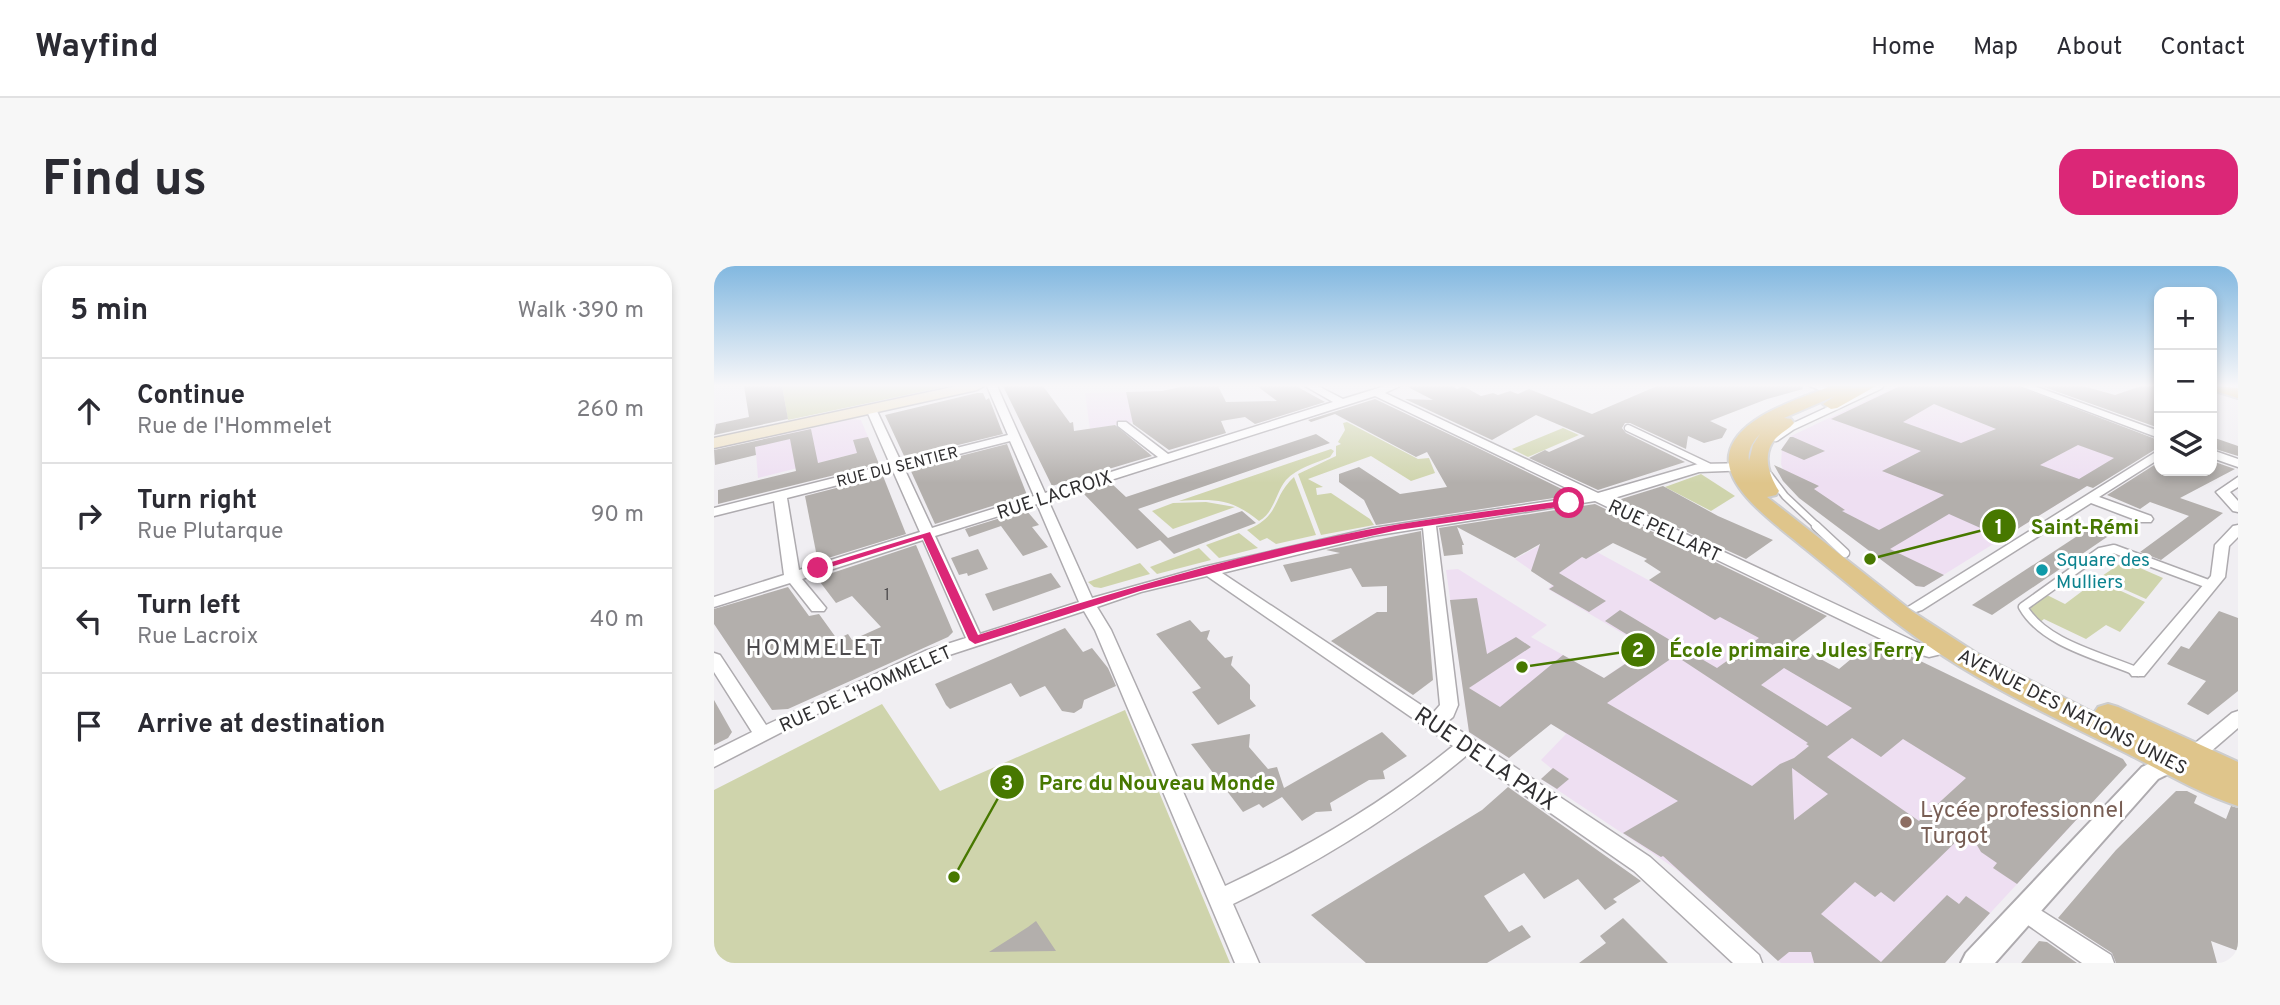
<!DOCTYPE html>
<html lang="en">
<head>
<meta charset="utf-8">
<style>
	body { margin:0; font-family:Overpass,sans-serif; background:#f7f7f7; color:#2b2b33 }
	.controls { position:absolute; right:21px; top:21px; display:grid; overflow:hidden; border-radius:14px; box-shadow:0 4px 10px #0003 }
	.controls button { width:63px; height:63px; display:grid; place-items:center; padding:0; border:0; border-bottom:2px solid #e1e1e2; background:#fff; color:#2b2b33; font:35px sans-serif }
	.stop { position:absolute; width:21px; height:21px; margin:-16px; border:5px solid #db2777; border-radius:50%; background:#fff }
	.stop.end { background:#db2777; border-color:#fff; box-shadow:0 2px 7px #0008 }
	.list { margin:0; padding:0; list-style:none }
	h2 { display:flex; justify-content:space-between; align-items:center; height:91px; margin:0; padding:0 28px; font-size:30px }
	h2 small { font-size:23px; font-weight:400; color:#7c7c81 }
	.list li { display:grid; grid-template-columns:46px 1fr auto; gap:21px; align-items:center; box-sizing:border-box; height:105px; padding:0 28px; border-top:2px solid #e1e1e2 }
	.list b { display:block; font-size:26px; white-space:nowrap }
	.list p { margin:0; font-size:23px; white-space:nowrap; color:#7c7c81 }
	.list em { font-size:23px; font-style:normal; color:#7c7c81 }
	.icon { flex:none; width:38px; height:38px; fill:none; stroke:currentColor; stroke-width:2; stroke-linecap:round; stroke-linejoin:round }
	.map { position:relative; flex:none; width:1524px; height:697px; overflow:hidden; border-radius:21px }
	header { display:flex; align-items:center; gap:42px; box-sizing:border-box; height:98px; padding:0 35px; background:#fff; border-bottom:2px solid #e1e1e2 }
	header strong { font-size:33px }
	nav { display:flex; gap:38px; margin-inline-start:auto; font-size:24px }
	.intro { display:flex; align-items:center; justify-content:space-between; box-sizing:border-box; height:168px; padding:0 42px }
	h1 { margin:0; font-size:49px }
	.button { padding:18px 32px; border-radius:21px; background:#db2777; color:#fff; font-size:24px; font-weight:700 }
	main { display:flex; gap:42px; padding:0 42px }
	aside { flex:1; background:#fff; border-radius:21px; box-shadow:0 4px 10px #0003 }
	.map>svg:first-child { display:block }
</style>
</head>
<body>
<header>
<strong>Wayfind</strong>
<nav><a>Home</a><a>Map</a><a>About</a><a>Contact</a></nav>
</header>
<div class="intro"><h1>Find us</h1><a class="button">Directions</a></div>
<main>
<aside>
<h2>5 min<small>Walk · 390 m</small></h2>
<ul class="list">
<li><svg class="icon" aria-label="ahead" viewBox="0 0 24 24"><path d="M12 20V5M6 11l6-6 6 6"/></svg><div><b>Continue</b><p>Rue de l'Hommelet</p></div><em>260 m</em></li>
<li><svg class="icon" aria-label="right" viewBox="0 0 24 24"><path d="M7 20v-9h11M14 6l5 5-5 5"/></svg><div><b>Turn right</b><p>Rue Plutarque</p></div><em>90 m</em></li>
<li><svg class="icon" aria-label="left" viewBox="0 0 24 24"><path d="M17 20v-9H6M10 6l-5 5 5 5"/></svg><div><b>Turn left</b><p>Rue Lacroix</p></div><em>40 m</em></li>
<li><svg class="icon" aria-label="arrive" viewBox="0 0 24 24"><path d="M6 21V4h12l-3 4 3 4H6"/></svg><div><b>Arrive at destination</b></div></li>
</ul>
</aside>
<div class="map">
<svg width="1524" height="697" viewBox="0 0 1524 697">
	<rect width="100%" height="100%" fill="#f0eef2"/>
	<g fill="#eedff2">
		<polygon points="1181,121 1320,179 1347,163 1418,192 1210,321 1202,320 1095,239 1073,215 1067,198 1068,182 1077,170"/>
		<polygon points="449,125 457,150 376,163 371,127"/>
		<polygon points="139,153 147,154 159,183 44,212 41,175"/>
		<polygon points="837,273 871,293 883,286 991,345 1031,351 1160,423 1368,548 1230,697 1067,697 962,603 827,513 838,503 827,494 852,468 837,457 795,492 755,466 732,304 744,303 833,359 817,371 890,412 933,382 834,323 838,319 801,293"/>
	</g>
	<g fill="#cfd4ac">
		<polygon points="68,120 235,120 74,154"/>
		<polygon points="633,156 704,193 715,192 721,207 697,215 657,190 594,213 609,221 602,222 603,229 617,227 656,253 660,259 607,269 584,208 622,190 622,180 627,178 624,176 631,164 629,157"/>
		<polygon points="849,162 865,169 814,191 798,183"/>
		<path d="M 617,183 L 620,185 L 616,191 C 602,197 583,202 572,214 C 562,226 560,247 545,255 C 517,232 500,233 465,235 Z"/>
		<polygon points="987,208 1021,230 997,245 951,221"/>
		<path d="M 580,211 L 602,269 L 562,278 L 553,272 L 546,275 L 533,264 C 568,249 557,232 580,211 Z"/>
		<polygon points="492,236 521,241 459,263 438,245 459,237"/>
		<polygon points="525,267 544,282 505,292 492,279"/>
		<polygon points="485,282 497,294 443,308 436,301"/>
		<polygon points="1410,295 1449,312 1432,333 1385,312"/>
		<polygon points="426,297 436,308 387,322 380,321 374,316"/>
		<polygon points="1383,314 1431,336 1406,366 1392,359 1372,373 1330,353 1325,357 1315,345 1318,340 1333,329 1351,338"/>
		<polygon points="168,438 226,525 411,444 516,697 0,697 0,524"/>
	</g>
	<g fill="#b3afac" fill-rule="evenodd">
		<polygon points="30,120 68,120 74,153 0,169 2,158 35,151"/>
		<polygon points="289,120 329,120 356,157 359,156 360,165 401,159 438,190 338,220"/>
		<polygon points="471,120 504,120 512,136 563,135 543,120 582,120 611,136 541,158 531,151 507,155 512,167 455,184 419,158 412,126 448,125"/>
		<polygon points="692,120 738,120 743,123 749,120 767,130 779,127 784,129 796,125 804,128 815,123 878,148 943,120 1088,120 1089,123 1053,133 996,155 1013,163 1008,172 990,177 974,170 972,183 916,157 911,157 908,162 912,167 971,196 884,224 815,192 831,184 835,186 871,170 822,149 778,174 691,133 719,134"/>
		<path d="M 1186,120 L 1303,120 L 1444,174 L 1445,181 L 1379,222 L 1373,220 L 1289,272 L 1235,248 L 1176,283 L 1230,309 L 1210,321 L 1202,320 L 1085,232 L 1069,215 L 1060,199 L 1105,220 L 1100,223 L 1131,244 L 1128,245 L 1165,264 L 1230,229 L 1168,205 L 1207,185 L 1117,153 ZM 1220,138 L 1282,163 L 1247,177 L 1189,156 ZM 1364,179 L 1400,192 L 1365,213 L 1326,199 Z"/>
		<polygon points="1327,120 1369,120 1401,129 1427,120 1445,120 1445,162"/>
		<polygon points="263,127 269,127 272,134 275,132 289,168 191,192 171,149"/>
		<polygon points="661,133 762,181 860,229 662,259 650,234 625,216 625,208 645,201 686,228 733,221 713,186 702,191 621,148 597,156 594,154"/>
		<polygon points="97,163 104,197 143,187 139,174 154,171 165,198 4,238 4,224 82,205 76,173 41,181 42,189 1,199 0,184"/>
		<polygon points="602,168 616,177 424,243 454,272 528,245 542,257 460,288 446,274 423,283 368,226 397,217 412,231"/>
		<polygon points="1076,171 1079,171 1111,185 1090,194 1067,184"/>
		<polygon points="1498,171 1524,180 1524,190 1498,182"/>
		<polygon points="293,178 313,229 221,258 196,203"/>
		<polygon points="1498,195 1521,203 1466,232 1509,247 1447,294 1426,286 1475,250 1436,236 1426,243 1393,229 1445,196 1445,205 1498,205"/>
		<polygon points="169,210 192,268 114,292 103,291 91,230"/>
		<polygon points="949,220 1004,250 1059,274 1032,293 904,234"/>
		<path d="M 881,238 L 1113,350 L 1077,377 L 1125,403 L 1161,373 L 1409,493 L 1413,499 L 1303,618 L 1279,602 L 1283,597 L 1267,586 L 1254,564 L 1180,636 L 1167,626 L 1161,631 L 1141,616 L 1107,648 L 1167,696 L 1233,629 L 1245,638 L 1252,630 L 1276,647 L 1231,697 L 1100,697 L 1097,686 L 1075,686 L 1064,695 L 949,590 L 947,591 L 909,567 L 964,535 L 837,458 L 795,492 L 755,466 L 736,334 L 763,332 L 773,388 L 802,371 L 817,381 L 755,422 L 786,441 L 849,389 L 890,412 L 935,382 L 891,355 L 906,344 L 971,383 L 893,437 L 1038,520 L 1066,498 L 1080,492 L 1095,480 L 1092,478 L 1094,477 L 968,394 L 974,385 L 1003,402 L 1045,372 L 1006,351 L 1001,354 L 935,314 L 947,306 L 930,295 L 933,293 L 899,277 L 872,293 L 868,291 L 845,307 L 892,335 L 875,346 L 835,323 L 840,320 L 817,305 L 826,278 L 801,292 L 743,261 L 750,279 L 748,279 L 749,288 L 730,290 L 725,262 ZM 1070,402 L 1138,442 L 1113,460 L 1047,419 ZM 1138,472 L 1167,491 L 1189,473 L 1252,512 L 1205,555 L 1113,491 ZM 1078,502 L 1114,528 L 1080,554 Z"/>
		<polygon points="312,244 325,259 318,261 334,281 309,290 287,260 255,271 251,263"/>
		<polygon points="1377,261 1396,269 1278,349 1258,339"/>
		<polygon points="707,265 719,414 699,429 617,375 663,346 673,346 673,320 648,321 637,302 577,316 569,299 626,287 612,284"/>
		<polygon points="202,279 239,366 234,371 74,443 58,444 0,358 0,343 74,321 95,350 105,348 123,373 134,368 138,374 167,361 138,330 122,337 103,312"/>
		<polygon points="264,283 274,303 254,310 253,307 245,309 237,292"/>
		<polygon points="337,307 347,321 279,345 271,328"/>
		<polygon points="1505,345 1524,352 1524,425 1494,449 1473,438 1492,415 1453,398 1467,380 1475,383"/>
		<polygon points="476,354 487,366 496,364 493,373 511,392 519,390 517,399 536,419 536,433 542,440 504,459 478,426 487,422 442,368"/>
		<polygon points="351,362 369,386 378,382 394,402 402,420 370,434 368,442 360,447 348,445 331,420 306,431 297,417 236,443 232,439 221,418"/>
		<polygon points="0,434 18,466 14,472 0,479"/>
		<polygon points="668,466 693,490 669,505 671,513 655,514 616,537 618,545 602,546 588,555 568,531 549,542 545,538 529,546 477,478 536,468 535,481 554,503 563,501 570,522"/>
		<polygon points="839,502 855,513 843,523 827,513"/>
		<polygon points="794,521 927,615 899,633 903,636 891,644 864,613 830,633 810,607 770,630 795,666 808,659 817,671 773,697 652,697 597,649 768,544"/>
		<polygon points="1462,525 1473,525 1483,530 1480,537 1512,553 1517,540 1524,542 1524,685 1497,675 1503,697 1402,697 1398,687 1344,652 1402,584"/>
		<polygon points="909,652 954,697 865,697 892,677 886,670"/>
		<polygon points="322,655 342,685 275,686 314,661"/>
		<polygon points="1325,675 1333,676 1363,697 1307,697"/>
	</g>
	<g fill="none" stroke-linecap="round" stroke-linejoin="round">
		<g stroke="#aeabaf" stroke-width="9">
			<g id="service-far1">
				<polyline points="1511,120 1524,124"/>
				<polyline points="914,162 994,200"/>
				<polyline points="1062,172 1078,161 1166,120"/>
				<polyline points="1055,209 1071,230 1104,261"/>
			</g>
		</g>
		<g stroke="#aeabaf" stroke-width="11">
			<g id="service">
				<polyline points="1102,260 1131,287"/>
				<path d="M 1424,406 C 1387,390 1330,378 1309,341 L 1386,286 L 1400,283 L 1497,319"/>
			</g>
		</g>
		<g stroke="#aeabaf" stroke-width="3">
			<g id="minor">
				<path d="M 273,120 L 283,120 L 331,227 L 444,191 L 404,160 L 404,156 L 412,156 L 454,188 L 619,136 L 591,120 L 604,120 L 629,133 L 671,120 L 686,120 L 671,127 L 884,227 L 984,198 L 1041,197 L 1041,203 L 1037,204 L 985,206 L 897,233 L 1202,376 L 1215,380 L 1234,376 L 1242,381 L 1240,385 L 1215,391 L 1190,384 L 881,235 L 722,260 L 744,439 L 739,451 L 733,456 L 936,591 L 1045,689 L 1048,697 L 1019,697 L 920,605 L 753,489 C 682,550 603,597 519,638 L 545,697 L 521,697 L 381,364 L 370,345 L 223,393 L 109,445 L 0,501 L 0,485 L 38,466 L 0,406 L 0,387 L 6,389 L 52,459 L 211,385 L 252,372 L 209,274 L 88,313 L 112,342 L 110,345 L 98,345 L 76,317 L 0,341 L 0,331 L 70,309 L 60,235 L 0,250 L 0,242 L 176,198 L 152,143 L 157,140 L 162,143 L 187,196 L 294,169 ZM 661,130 L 869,230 L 659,262 L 489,301 L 378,332 L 334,234 ZM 296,175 L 320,230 L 218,262 L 190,202 ZM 179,205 L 206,266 L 85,304 L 73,232 ZM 323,238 L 365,336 L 266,368 L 221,270 ZM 709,262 L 726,439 L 719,447 L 508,307 L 659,270 ZM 493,310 L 739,480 C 669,537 593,582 511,620 L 397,364 L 383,341 L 427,326 Z"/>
				<polygon points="1096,120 1110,120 1122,126 1117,129"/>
				<polygon points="1306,120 1320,120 1445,165 1445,172"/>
				<polygon points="1445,184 1445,193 1385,231 1437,250 1439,253 1437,256 1427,256 1377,237 1208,344 1202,346 1194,341"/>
				<polygon points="1498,184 1524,193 1524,201 1498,192"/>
				<polygon points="1524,211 1524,221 1516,226 1524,235 1524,246 1519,245 1502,226"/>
				<polygon points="1524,259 1524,271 1515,280 1511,311 1430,410 1418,410 1415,406 1418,402 1497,310 1501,279 1519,260"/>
				<polygon points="1524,445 1524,462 1488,493 1481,495 1474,493 1471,488 1474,483 1518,447"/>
				<polygon points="1309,633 1397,689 1400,697 1368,697 1301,650 1298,643 1301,636"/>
			</g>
		</g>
		<g stroke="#aeabaf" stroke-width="4">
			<polygon id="tertiary" points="1464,484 1472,487 1476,493 1472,499 1444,513 1281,697 1247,697 1252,687 1428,501"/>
		</g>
		<g stroke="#aeabaf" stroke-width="3">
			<polygon id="secondary" points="243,120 270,120 263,124 0,182 0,172"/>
		</g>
		<g stroke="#cdcdce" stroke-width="4">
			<g id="primary">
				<path d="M 1117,120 L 1138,120 L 1136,122 L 1162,120 L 1123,142 L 1117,143 L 1109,138 L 1121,130 L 1070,152 L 1077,153 L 1080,157 C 1075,163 1068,166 1062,172 C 1047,188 1055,209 1065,225 L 1062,229 L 1053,231 L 1199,346 L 1262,387 L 1380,447 L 1384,441 L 1394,438 L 1404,441 L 1524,496 L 1524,540 C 1486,528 1450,506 1414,488 C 1357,460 1299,433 1245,400 C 1189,366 1140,322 1089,281 C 1066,261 1010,224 1015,189 C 1021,151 1086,133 1117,120 ZM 1046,168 L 1039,179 L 1035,195 C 1033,185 1039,175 1046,168 Z"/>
				<polygon points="1498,120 1524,122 1524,132 1498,124"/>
			</g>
		</g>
		<use href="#service-far1" stroke="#fff" stroke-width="6"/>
		<use href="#service" stroke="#fff" stroke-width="8"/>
		<use href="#minor" fill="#fff" fill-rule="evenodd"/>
		<use href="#tertiary" fill="#fff" fill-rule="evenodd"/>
		<use href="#secondary" fill="#efe2c5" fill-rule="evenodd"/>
		<use href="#primary" fill="#dfc58b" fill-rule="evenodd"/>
	</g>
	<linearGradient id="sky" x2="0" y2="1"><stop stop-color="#82b8e0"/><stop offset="0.55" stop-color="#f8f7f9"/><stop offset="1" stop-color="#f8f7f9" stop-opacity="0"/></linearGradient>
	<rect width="1524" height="217" fill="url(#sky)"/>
	<path fill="#db2777" d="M 855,234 L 858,235 L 858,239 L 684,264 L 583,286 L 426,325 L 261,378 L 255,374 L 209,272 L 107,304 L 98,302 L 216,266 L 264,369 C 403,325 543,282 686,258 C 742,249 798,242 855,234 Z"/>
	<circle fill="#0f9aa8" stroke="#fff" stroke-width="2.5" cx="1328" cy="304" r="7"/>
	<circle fill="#8d6e63" stroke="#fff" stroke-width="2.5" cx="1192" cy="556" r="7"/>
	<g text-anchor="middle" stroke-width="6" stroke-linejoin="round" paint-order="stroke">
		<g font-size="16" fill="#302f31" stroke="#fff">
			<text transform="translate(183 200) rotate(-14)" y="6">RUE DU SENTIER</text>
		</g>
		<g font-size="16" fill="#514f50">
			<text x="173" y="334">1</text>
		</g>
		<g font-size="19" fill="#302f31" stroke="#fff">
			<text transform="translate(340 228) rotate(-18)" y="7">RUE LACROIX</text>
			<text transform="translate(951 264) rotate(25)" y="7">RUE PELLART</text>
			<text transform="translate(151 422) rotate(-24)" y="7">RUE DE L'HOMMELET</text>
			<text transform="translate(1359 445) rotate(27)" y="7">AVENUE DES NATIONS UNIES</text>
		</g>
		<g font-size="19" fill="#0d838f" stroke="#fff" text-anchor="start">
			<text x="1342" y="300">Square des<tspan x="1342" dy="22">Mulliers</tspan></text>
		</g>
		<g font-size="23" letter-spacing="2" fill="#4c4a4d" stroke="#fff">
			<text x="101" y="389">HOMMELET</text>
		</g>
		<g font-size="23" fill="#302f31" stroke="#fff">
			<text transform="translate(772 492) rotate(34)" y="8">RUE DE LA PAIX</text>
		</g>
		<g font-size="23" fill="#785e54" stroke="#fff" text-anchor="start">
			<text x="1206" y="551">Lycée professionnel<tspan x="1206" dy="26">Turgot</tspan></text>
		</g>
	</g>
	<path fill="none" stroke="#477800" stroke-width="2.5" d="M1156 293L1285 260M808 401L924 384M240 611L293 516"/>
	<g fill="#477800" stroke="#fff" stroke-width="2.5">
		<circle cx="1156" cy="293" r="7"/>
		<circle cx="808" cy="401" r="7"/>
		<circle cx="240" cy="611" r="7"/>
		<circle cx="1285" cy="260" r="18"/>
		<circle cx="924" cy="384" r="18"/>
		<circle cx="293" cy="516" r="18"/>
	</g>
	<g font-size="21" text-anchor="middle" font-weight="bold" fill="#fff">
		<text x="1285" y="268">1</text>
		<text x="924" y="391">2</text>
		<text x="293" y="524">3</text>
	</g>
	<g font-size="21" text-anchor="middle" font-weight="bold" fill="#477800" stroke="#fff" stroke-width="6" stroke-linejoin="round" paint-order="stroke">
		<text x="1371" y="268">Saint-Rémi</text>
		<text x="1083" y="391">École primaire Jules Ferry</text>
		<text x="443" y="524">Parc du Nouveau Monde</text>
	</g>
</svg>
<div class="controls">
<button>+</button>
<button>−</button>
<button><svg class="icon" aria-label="layers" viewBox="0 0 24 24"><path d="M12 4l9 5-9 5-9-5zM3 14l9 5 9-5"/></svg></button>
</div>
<div class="stop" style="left:855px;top:237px"></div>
<div class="stop end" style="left:104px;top:302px"></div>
</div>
</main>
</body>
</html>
